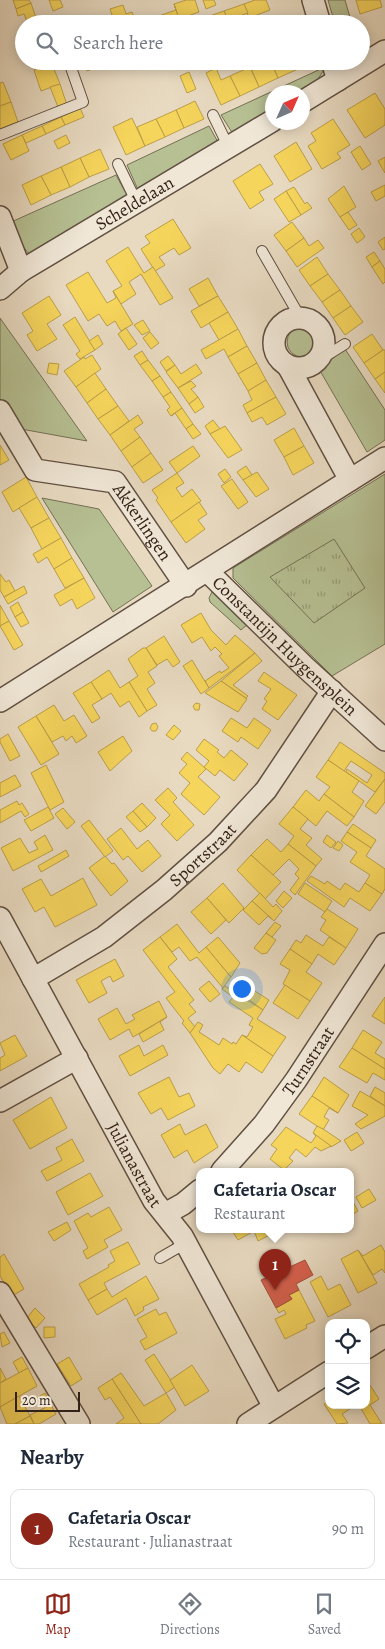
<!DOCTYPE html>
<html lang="en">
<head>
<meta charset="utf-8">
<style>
	body { margin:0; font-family:Alegreya,serif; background:#f6f6f7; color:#1f2937 }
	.controls { position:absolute; right:15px; bottom:15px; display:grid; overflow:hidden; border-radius:10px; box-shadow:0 2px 12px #0003 }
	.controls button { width:45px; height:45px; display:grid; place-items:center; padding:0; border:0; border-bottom:1px solid #e0e1e3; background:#fff; color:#1f2937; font:25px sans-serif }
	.compass { position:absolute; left:265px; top:85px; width:45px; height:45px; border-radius:50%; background:#fff; box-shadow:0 2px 12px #0003; rotate:45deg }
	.scale { position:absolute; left:15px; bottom:12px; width:65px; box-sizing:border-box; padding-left:5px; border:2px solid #332217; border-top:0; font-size:14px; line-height:18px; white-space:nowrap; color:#332217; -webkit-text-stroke:4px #f0e7d7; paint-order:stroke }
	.you { position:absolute; left:241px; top:988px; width:18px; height:18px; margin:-12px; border:4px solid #fff; border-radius:50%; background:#1a73e8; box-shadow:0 0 0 8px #1a73e833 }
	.badge { display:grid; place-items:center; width:32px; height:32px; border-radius:50%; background:#8f2418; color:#fff; font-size:16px; font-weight:700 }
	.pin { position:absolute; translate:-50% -41px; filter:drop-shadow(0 1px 2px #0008) }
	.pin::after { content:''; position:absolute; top:26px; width:18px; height:15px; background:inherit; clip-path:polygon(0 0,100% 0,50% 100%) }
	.popup { position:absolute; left:196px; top:1168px; width:158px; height:65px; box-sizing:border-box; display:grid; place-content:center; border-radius:10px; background:#fff; filter:drop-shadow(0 1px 4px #0005); font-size:16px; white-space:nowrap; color:#747a83 }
	.popup b { font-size:19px; color:#1f2937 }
	.popup::after { content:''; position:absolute; left:50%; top:100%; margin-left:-10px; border:10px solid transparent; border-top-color:#fff }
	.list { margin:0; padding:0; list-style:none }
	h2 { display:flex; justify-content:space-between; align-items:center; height:65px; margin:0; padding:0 20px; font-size:21px }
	h2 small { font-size:16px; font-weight:400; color:#747a83 }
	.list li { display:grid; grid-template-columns:32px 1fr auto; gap:15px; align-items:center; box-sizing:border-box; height:80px; margin:0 10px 10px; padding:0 10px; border:1px solid #e0e1e3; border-radius:10px }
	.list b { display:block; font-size:19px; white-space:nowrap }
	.list p { margin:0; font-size:16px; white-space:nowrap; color:#747a83 }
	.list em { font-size:16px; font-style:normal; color:#747a83 }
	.icon { flex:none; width:28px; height:28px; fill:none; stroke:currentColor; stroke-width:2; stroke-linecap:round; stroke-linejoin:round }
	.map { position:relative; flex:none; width:385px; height:1424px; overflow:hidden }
	.search { position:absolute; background:#fff; box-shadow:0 2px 12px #0003; left:15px; right:15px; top:15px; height:55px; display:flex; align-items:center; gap:12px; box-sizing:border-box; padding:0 18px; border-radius:28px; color:#747a83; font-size:19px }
	.sheet { height:155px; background:#fff }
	nav { display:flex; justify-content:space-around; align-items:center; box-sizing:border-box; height:70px; border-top:1px solid #e0e1e3; background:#fff; font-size:14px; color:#747a83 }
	nav a { display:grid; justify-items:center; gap:2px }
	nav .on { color:#8f2418 }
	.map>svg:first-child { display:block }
</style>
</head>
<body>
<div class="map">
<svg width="385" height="1424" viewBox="0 0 385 1424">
	<defs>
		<pattern id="park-tufts" width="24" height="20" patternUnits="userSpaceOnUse" patternTransform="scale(1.25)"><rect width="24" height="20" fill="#b6c093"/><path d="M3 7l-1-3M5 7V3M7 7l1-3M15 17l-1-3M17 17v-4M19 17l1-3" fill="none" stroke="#959c77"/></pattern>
	</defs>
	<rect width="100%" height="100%" fill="#e8dac1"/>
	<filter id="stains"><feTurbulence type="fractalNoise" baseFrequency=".004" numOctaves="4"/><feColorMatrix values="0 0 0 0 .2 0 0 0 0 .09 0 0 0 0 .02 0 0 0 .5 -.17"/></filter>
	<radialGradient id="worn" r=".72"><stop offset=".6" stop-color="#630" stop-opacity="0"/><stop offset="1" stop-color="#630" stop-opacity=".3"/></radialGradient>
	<g fill="#b6c093" stroke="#747155">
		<polygon points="328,0 345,0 351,21 335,24"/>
		<path d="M 325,67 C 314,92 297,92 272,92 L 272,109 L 233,134 L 221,115 Z"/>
		<polygon points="209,126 219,144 139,192 127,165"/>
		<polygon points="116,175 129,199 29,254 14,235 9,223"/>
		<polygon points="0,319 0,318 87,441 21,429 0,399"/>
		<circle cx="302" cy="342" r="15"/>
		<polygon points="345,349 385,410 385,440 367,452 319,369"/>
		<polygon points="385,474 385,644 332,676 233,578 233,568"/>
		<polygon points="42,498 99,509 152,586 113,612"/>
		<polygon points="212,592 248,624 241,630 210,602 209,598"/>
	</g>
	<polygon fill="url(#park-tufts)" stroke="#747155" points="334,539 365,588 314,623 270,577"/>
	<g fill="#f6d55c" stroke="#bc9f47">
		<polygon points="13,0 29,0 31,3 16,9"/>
		<polygon points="49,0 60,0 63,7 53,11"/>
		<polygon points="186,0 195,0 199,12 179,19 174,4"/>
		<polygon points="203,0 214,0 216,5 206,9"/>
		<polygon points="255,0 266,0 270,10 249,18 244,4"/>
		<polygon points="356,0 380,0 382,7 360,14"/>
		<polygon points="31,3 38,24 28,24 24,14 18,16 16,9"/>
		<polygon points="174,4 179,19 159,24 156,17 176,10"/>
		<polygon points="244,4 248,13 228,20 224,11"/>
		<polygon points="123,5 126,14 132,12 137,24 115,24 110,9"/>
		<polygon points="224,11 228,20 217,24 206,24 204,18"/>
		<polygon points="156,17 159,24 138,24"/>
		<polygon points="204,18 206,24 190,24"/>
		<polygon points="41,61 51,61 52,64 43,67"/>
		<polygon points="106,61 107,64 87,71 84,62"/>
		<polygon points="248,61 271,61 278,78 259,87"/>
		<polygon points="271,61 294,61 298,69 278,78"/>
		<polygon points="52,64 60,84 41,91 34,70"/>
		<polygon points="250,67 259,87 240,96 230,76"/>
		<polygon points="216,68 221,80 230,76 240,96 221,105 206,73"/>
		<polygon points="189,72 196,89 187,93 180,76"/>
		<polygon points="3,82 11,102 0,106 0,83"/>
		<polygon points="60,84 67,105 58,107 50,87"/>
		<polygon points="375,93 385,109 385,125 365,138 347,110"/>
		<polygon points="195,101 204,119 184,128 176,110"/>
		<polygon points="11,102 18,122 0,129 0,106"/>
		<polygon points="80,108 84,117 65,125 61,117"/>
		<polygon points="176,110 184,128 165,137 156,119"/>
		<polygon points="61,117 65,125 46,134 42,126"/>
		<polygon points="132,118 145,146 126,155 113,127"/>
		<polygon points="156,119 165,137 145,146 137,127"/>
		<polygon points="333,119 350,145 337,153 341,158 322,169 308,146 316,141 311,133"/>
		<polygon points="42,126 46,134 26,143 22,135"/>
		<polygon points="22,135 29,151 11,160 3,144"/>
		<polygon points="66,135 70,143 58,149 54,141"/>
		<polygon points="296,142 312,169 290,182 274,156"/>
		<polygon points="360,146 371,164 362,170 351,152"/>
		<polygon points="100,149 109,169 89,177 80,158"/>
		<polygon points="385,157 385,173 378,161"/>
		<polygon points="80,158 89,177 70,187 61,167"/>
		<polygon points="260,164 273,184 259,192 264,200 250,209 233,181"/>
		<polygon points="61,167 70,187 51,195 41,176"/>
		<polygon points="41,176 51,195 31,205 22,185"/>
		<polygon points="385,185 385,196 376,201 371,192"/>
		<polygon points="344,186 356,207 340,217 328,199"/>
		<polygon points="294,187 305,204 307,202 312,208 301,215 286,191"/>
		<polygon points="286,191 301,215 289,222 274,199"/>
		<polygon points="348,212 357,225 349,230 340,217"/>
		<polygon points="173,219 191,248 179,255 174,248 159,257 165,265 155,271 141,249 150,243 145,236"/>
		<polygon points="292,222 304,238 286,251 274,235"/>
		<polygon points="359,228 365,237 357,243 351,234"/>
		<polygon points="385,237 385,249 383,250 378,242"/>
		<polygon points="304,238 309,246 318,240 324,248 297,267 286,251"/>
		<polygon points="128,247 144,273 153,267 173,298 160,305 141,274 129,282 136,294 121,304 113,291 122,286 106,261"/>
		<polygon points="374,252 380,261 372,267 366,257"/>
		<polygon points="317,257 328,274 310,286 299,270"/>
		<polygon points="380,261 385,269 385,282 383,284 372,267"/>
		<polygon points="88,272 107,303 116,298 113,291 133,324 121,331 115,321 107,326 99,314 88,321 66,285"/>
		<polygon points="328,274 340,290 322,302 310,286"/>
		<polygon points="208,278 218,296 199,306 189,289"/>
		<polygon points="340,290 351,306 333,318 322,302"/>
		<polygon points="49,296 61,315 47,324 57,339 37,351 27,335 33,331 22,313"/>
		<polygon points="218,296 228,312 201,328 191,311"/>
		<polygon points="351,306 363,322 345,335 333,318"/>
		<polygon points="228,312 238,329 219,340 209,323"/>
		<polygon points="75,317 95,350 80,359 76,354 80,351 63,325"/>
		<polygon points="143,320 150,331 142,335 134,325"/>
		<polygon points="126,328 137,344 129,350 118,334"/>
		<polygon points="238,329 247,346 228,357 224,349 206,359 201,350"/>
		<polygon points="150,332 159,343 151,349 143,338"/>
		<polygon points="372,334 383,350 364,363 353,347"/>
		<polygon points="98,335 103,344 95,350 89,341"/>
		<polygon points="247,346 257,363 238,374 228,357"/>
		<polygon points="383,350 385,350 385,372 375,379 364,363"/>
		<polygon points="142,351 148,360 140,365 134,356"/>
		<polygon points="92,355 101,369 76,387 64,371 84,357 85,359"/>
		<polygon points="168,356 175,365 166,371 160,362"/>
		<polygon points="148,360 160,376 152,381 140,365"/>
		<polygon points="49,363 59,364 57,375 47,373"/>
		<polygon points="257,363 266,380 248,391 238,374"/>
		<polygon points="196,364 202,373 178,388 166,372 175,365 181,374"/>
		<polygon points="385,372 385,393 375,379"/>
		<polygon points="95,373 106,389 87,403 76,387"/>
		<polygon points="160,376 171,392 163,397 152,381"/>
		<polygon points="266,380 276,397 247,413 243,405 252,400 248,391"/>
		<polygon points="191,381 196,386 191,389 198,397 189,404 178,388"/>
		<polygon points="106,389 118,406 98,419 87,403"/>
		<polygon points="171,392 182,408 171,416 167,410 170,407 163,397"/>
		<polygon points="198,397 204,407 195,413 189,404"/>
		<polygon points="276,397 286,414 267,425 262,417 252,422 247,413"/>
		<polygon points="118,406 129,421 110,435 98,419"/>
		<polygon points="182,408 193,424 186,429 175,413 171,416"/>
		<polygon points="138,415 143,423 134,429 140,437 121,451 110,435"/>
		<polygon points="213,420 220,429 210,434 205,426"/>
		<polygon points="193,424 201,434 193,439 186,429"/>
		<polygon points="225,426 242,450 228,458 210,434"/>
		<polygon points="294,428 304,446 284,457 274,440"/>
		<polygon points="140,437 151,453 132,467 121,451"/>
		<polygon points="0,445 9,460 0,465"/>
		<polygon points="193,446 200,456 177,473 169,462"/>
		<polygon points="304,446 314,463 293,475 284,457"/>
		<polygon points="151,453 163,470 143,483 132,467"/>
		<polygon points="246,466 252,475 243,480 237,472"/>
		<polygon points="225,469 231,477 224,483 218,474"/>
		<polygon points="257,472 269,489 256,497 243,480"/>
		<polygon points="177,473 184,483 176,488 182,497 192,489 201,501 171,522 156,500 158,498 152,490"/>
		<polygon points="26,477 37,497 13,512 2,492"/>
		<polygon points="232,479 248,502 238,509 221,486"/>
		<polygon points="37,497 49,518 31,528 19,508"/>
		<polygon points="199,502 207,514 198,520 205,529 186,543 171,522"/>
		<polygon points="49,518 61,538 42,549 31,528"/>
		<polygon points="61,538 72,558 54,569 47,557 38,563 33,554"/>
		<polygon points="72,558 84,578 65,588 54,569"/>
		<polygon points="0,574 6,582 9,580 15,591 4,597 0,590"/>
		<polygon points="84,578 95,598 77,609 72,599 60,606 54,595"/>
		<polygon points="24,586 27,593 8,604 4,597"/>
		<polygon points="18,602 23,612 15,617 10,607"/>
		<polygon points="0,605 9,621 0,626"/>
		<polygon points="23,612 29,623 21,627 15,617"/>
		<polygon points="201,613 211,630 226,645 235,635 255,653 209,688 205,681 220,671 221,673 229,668 219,656 222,654 215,647 211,651 202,637 192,643 181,625"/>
		<polygon points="9,621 23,645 14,650 0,626"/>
		<polygon points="164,636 180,662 173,667 167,659 157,665 146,648"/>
		<polygon points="143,648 146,648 157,666 148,672 155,683 147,689 157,705 147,711 129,682 138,676 128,659"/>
		<polygon points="255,653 262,661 233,685 248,696 246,698 221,681"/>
		<polygon points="192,660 209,688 201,694 183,666"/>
		<polygon points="109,670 120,688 129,682 147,711 139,717 129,701 120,707 111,693 102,699 91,682"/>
		<polygon points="264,672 297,695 278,720 262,709 267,701 264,699 271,689 258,681"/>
		<polygon points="221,681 247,699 238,712 205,693"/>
		<polygon points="91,682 102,699 92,705 100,718 92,723 73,693"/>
		<polygon points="196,703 200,704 199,710 195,710 193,706"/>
		<polygon points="54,705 64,721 74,715 87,736 76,743 72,736 66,741 63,736 52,742 36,716"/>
		<polygon points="36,716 59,754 41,765 18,727"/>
		<polygon points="231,718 247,728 254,718 271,730 258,749 241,737 238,742 222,731"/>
		<polygon points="156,723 158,727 156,731 152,731 150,728 152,724"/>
		<polygon points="174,725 181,731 173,740 166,735"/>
		<polygon points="8,734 20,756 10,761 0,742 0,739"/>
		<polygon points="123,736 132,751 110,771 98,752"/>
		<polygon points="204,739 219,750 217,752 224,758 231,750 248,764 234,781 220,770 215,776 204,767 209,761 196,750"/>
		<polygon points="340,742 385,773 385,779 375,792 346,772 347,769 367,783 372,775 351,761 344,771 328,760"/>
		<polygon points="187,752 206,769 198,777 220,797 204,815 181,794 190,783 179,773 187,764 181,759"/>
		<polygon points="328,760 359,781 352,792 364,801 354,817 324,794 330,787 316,777"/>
		<polygon points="46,765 64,802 50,810 31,773"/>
		<polygon points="15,775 21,786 0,797 0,783"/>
		<polygon points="385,779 385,802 376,814 365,806"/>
		<polygon points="168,788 177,798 173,802 194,825 177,841 161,824 170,815 155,800"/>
		<polygon points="306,790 319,801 324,794 354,817 347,826 327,811 316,826 293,807"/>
		<polygon points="17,801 19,805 22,803 29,814 25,817 21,811 0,823 0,810"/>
		<polygon points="142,803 156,818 147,827 133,811"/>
		<polygon points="48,807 54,818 31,831 24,820"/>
		<polygon points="293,807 308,819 300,829 312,838 306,845 322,859 316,866 288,844 294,836 279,824"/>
		<polygon points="63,808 75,822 67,829 55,814"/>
		<polygon points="133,811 147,827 140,832 126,817"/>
		<polygon points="89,820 113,851 105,857 81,826"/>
		<polygon points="353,824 376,840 371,848 347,832"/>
		<polygon points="121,828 137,849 148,840 161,856 142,872 128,856 123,860 107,839"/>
		<polygon points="347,832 371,848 366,856 385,869 385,889 382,894 365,883 370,875 350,862 357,852 341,841"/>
		<polygon points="45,835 53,850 13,871 1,848 20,838 29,853 38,849 34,842"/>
		<polygon points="327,835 336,842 331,848 323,842"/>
		<polygon points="267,839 281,852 288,844 316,866 295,895 290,890 299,878 295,874 299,869 289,859 273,875 251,855"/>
		<polygon points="338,841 343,845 339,851 333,848"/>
		<polygon points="66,850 69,856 41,872 38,866"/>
		<polygon points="251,855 281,882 265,899 237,870"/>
		<polygon points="105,856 112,864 114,863 128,881 111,896 89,868"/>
		<polygon points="311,876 325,884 327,881 340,890 345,883 359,892 365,883 382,894 370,911 350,898 344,907 307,881"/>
		<polygon points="83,878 97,905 55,927 44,907 35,912 22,889 41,879 51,896"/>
		<polygon points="223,883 244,908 229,923 207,898"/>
		<polygon points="305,883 332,901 325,912 298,894"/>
		<polygon points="284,891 292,898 283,908 276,901"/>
		<polygon points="260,893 273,907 276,904 282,911 274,921 252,901"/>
		<polygon points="207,898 226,920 211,934 191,912"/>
		<polygon points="252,901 272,919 268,916 259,925 243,910"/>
		<polygon points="327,909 358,929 346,948 320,930 326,920 321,917"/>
		<polygon points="275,922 281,926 272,937 266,933"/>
		<polygon points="177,924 199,953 206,947 231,977 223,988 197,957 190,961 179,947 172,952 160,937"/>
		<polygon points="266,933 276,940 267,953 262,954 254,948"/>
		<polygon points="306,935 323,946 329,937 346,948 334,965 318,954 312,964 290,949 296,940 301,943"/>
		<polygon points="160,937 177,959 168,967 194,1000 189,1004 196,1012 188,1018 195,1027 190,1033 182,1023 184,1021 166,998 175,992 143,950"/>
		<polygon points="218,937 240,963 231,977 206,947"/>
		<polygon points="290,949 312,964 306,972 322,983 310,1001 283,984 290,970 280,964"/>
		<polygon points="115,959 124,976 113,982 110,976 101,981 107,993 89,1003 76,980"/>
		<polygon points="209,981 220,994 210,1002 199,989"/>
		<polygon points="241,985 245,989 247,986 269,1000 263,1010 237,991"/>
		<polygon points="285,985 310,1001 298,1019 273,1003"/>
		<polygon points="225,986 263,1010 257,1019 286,1037 273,1056 242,1035 247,1037 253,1027 249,1025 253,1018 229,1002 233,997 222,989"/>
		<polygon points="385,997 385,1024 372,1016"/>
		<polygon points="159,1001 167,1017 133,1037 129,1029 110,1040 98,1019 117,1008 126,1024 135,1019 132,1015"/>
		<polygon points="167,1017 160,1022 164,1030 143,1042 139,1034"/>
		<polygon points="198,1022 203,1025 199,1032 219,1045 223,1038 232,1044 233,1042 236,1044 242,1035 273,1056 262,1073 246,1062 239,1072 228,1064 220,1074 213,1068 190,1033"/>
		<polygon points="363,1030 382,1042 375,1053 385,1059 385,1069 352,1048"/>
		<polygon points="15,1035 27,1056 0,1071 0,1058 5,1055 0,1043"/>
		<polygon points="139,1045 144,1056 163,1045 168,1055 130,1076 119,1056"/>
		<polygon points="352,1048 385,1069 385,1080 373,1073 367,1083 339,1067"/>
		<polygon points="169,1077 179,1097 189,1093 195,1106 168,1120 161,1108 151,1114 138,1093"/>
		<polygon points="324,1077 349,1095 338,1113 312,1096"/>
		<polygon points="375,1087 385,1093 385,1106 370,1096"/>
		<polygon points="360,1091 385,1106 385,1116 361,1129 355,1124 368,1115 352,1106"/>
		<polygon points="312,1096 338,1113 329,1108 324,1117 329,1120 323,1130 299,1114"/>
		<polygon points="51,1097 67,1128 30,1149 13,1120"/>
		<polygon points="180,1124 185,1135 206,1124 218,1147 194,1163 187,1150 174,1158 161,1135"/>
		<polygon points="317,1126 323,1129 341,1141 331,1147 313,1133"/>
		<polygon points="286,1127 311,1143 316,1136 313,1133 331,1146 321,1151 315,1147 306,1157 296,1149 289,1158 293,1161 284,1170 270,1159 277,1149 271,1145"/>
		<polygon points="357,1132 364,1143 351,1151 344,1140"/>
		<polygon points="72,1139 84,1161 47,1181 41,1171 62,1160 56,1148"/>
		<polygon points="90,1173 103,1196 68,1215 56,1192"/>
		<polygon points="369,1189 376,1200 362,1208 356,1197"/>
		<polygon points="352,1200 358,1211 350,1216 350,1202"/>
		<polygon points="109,1207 122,1230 104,1240 108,1247 87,1259 83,1251 88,1248 74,1221 88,1213 91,1217"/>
		<polygon points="67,1222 71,1230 54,1241 48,1232"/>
		<polygon points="231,1229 281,1229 258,1241 254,1231 238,1240"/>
		<polygon points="128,1242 140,1264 104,1283 107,1289 88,1300 79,1284 109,1267 108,1265 115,1261 110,1251"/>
		<polygon points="381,1245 385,1252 385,1273 382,1269 373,1275 358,1250 363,1256"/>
		<polygon points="358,1250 377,1283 358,1293 341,1259"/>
		<polygon points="4,1254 24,1289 12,1296 0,1276 0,1257"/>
		<polygon points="146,1276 159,1299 143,1307 144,1310 135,1316 126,1298 97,1315 88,1300 107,1289 112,1297"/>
		<polygon points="321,1276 328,1290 340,1284 351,1305 328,1317 310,1282"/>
		<polygon points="299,1290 315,1321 306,1325 307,1328 285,1339 275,1319 286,1314 284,1310 279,1313 276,1308 292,1299 289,1295"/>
		<polygon points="35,1308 45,1318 36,1328 26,1319"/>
		<polygon points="156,1309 159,1315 166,1312 177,1333 145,1350 140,1341 147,1337 137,1319"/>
		<polygon points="44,1327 55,1327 55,1337 44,1338"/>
		<polygon points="4,1332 10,1343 2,1347 0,1334"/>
		<polygon points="154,1354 175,1387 166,1393 145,1360"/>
		<polygon points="22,1357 28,1368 19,1373 13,1362"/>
		<polygon points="69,1357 82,1379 71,1386 57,1364"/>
		<polygon points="192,1365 209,1391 185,1406 170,1380"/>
		<polygon points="0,1368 6,1379 0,1383"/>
		<polygon points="28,1368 37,1386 0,1407 0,1383"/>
		<polygon points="121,1373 144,1406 166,1393 176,1410 158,1424 141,1424 112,1379"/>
		<polygon points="112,1379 141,1424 116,1424 124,1418 110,1397 105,1400 98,1388"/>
		<polygon points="366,1379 379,1399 370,1405 382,1424 370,1424 359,1405 366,1405"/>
		<polygon points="45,1393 51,1405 43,1409 37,1398"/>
		<polygon points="19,1396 30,1416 15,1424 7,1424 0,1407"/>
		<polygon points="329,1401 329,1405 356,1405 342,1414 348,1423 337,1424 324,1404"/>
		<polygon points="51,1405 56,1414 39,1424 34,1424 30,1415"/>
		<polygon points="30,1416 34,1424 15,1424"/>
	</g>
	<polygon fill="#d6604d" stroke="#a54d3d" points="305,1260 313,1275 296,1284 299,1290 289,1295 292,1299 276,1308 261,1280"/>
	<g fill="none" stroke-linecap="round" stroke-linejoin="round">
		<g stroke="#605042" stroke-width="12">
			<g id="service">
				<polyline points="213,115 229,148"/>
				<polyline points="0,135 83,102 69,62"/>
				<polyline points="118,164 137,203"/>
				<polyline points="262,251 300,317"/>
				<polyline points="323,353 329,354 345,344"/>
				<polyline points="160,1258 186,1243"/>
			</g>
		</g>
		<g stroke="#605042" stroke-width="24">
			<g id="minor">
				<polyline points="313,0 320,24"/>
				<polyline points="332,61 338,80"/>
				<polyline points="302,102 385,51"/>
				<polyline points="0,217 21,271"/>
				<path id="s1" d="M 0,289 L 21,271 L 272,121"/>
				<circle cx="299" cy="343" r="25"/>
				<polyline points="288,366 350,480"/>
				<path id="s2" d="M 0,411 L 35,470 L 115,482 L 186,586"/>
				<path id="s3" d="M 207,571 L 305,667 L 385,740"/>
				<polyline points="0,701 385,458"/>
				<path id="s4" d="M 0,918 L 154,1201 L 182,1236 L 274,1407"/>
				<path id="s5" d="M 33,979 L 104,937 L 164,890 L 218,842 L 266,790 L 332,691"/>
				<polyline points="0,1101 77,1058"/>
				<path id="s6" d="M 222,1171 L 264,1124 L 296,1080 L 385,944"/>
				<polyline points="165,1214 183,1204 200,1190"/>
				<polyline points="0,1293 79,1424"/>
				<polyline points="366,1348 385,1336"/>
				<polyline points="248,1424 329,1372"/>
			</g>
		</g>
		<use href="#service" stroke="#f0e7d7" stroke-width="10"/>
		<use href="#minor" stroke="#f0e7d7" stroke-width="21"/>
	</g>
	<g text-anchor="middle" stroke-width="5" stroke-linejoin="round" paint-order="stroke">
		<g font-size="18" fill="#332217" stroke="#f0e7d7">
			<text dy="6" stroke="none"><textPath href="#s1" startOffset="160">Scheldelaan</textPath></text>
			<text dy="6" stroke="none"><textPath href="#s2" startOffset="198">Akkerlingen</textPath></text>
			<text dy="6" stroke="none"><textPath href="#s3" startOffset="108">Constantijn Huygensplein</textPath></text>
			<text dy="6" stroke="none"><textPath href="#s5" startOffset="211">Sportstraat</textPath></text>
			<text dy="6" stroke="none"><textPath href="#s6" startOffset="140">Turnstraat</textPath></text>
			<text dy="6" stroke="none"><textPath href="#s4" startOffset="281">Julianastraat</textPath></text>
		</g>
	</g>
	<rect width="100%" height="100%" filter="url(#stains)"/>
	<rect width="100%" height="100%" fill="url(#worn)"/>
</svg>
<div class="controls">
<button><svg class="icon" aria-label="locate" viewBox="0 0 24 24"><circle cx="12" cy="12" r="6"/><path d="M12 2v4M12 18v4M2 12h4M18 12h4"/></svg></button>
<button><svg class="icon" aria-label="layers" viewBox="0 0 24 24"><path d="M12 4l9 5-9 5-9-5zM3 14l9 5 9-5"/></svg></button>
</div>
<svg class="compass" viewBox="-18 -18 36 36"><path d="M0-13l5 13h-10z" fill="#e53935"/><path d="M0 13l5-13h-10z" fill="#747a83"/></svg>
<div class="scale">20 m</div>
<div class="you"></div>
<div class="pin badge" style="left:275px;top:1290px">1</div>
<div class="popup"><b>Cafetaria Oscar</b>Restaurant</div>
<div class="search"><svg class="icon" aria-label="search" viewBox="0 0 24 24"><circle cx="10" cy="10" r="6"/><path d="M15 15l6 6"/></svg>Search here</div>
</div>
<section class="sheet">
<h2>Nearby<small></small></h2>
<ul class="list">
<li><span class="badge">1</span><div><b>Cafetaria Oscar</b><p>Restaurant · Julianastraat</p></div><em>90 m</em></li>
</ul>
</section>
<nav>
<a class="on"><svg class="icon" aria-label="map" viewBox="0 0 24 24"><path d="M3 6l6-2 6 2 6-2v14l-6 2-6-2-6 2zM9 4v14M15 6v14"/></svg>Map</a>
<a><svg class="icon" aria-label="directions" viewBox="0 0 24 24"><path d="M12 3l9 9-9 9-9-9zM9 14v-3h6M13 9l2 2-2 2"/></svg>Directions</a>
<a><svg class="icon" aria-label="saved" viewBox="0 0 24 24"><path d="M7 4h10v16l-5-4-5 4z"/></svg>Saved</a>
</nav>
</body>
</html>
